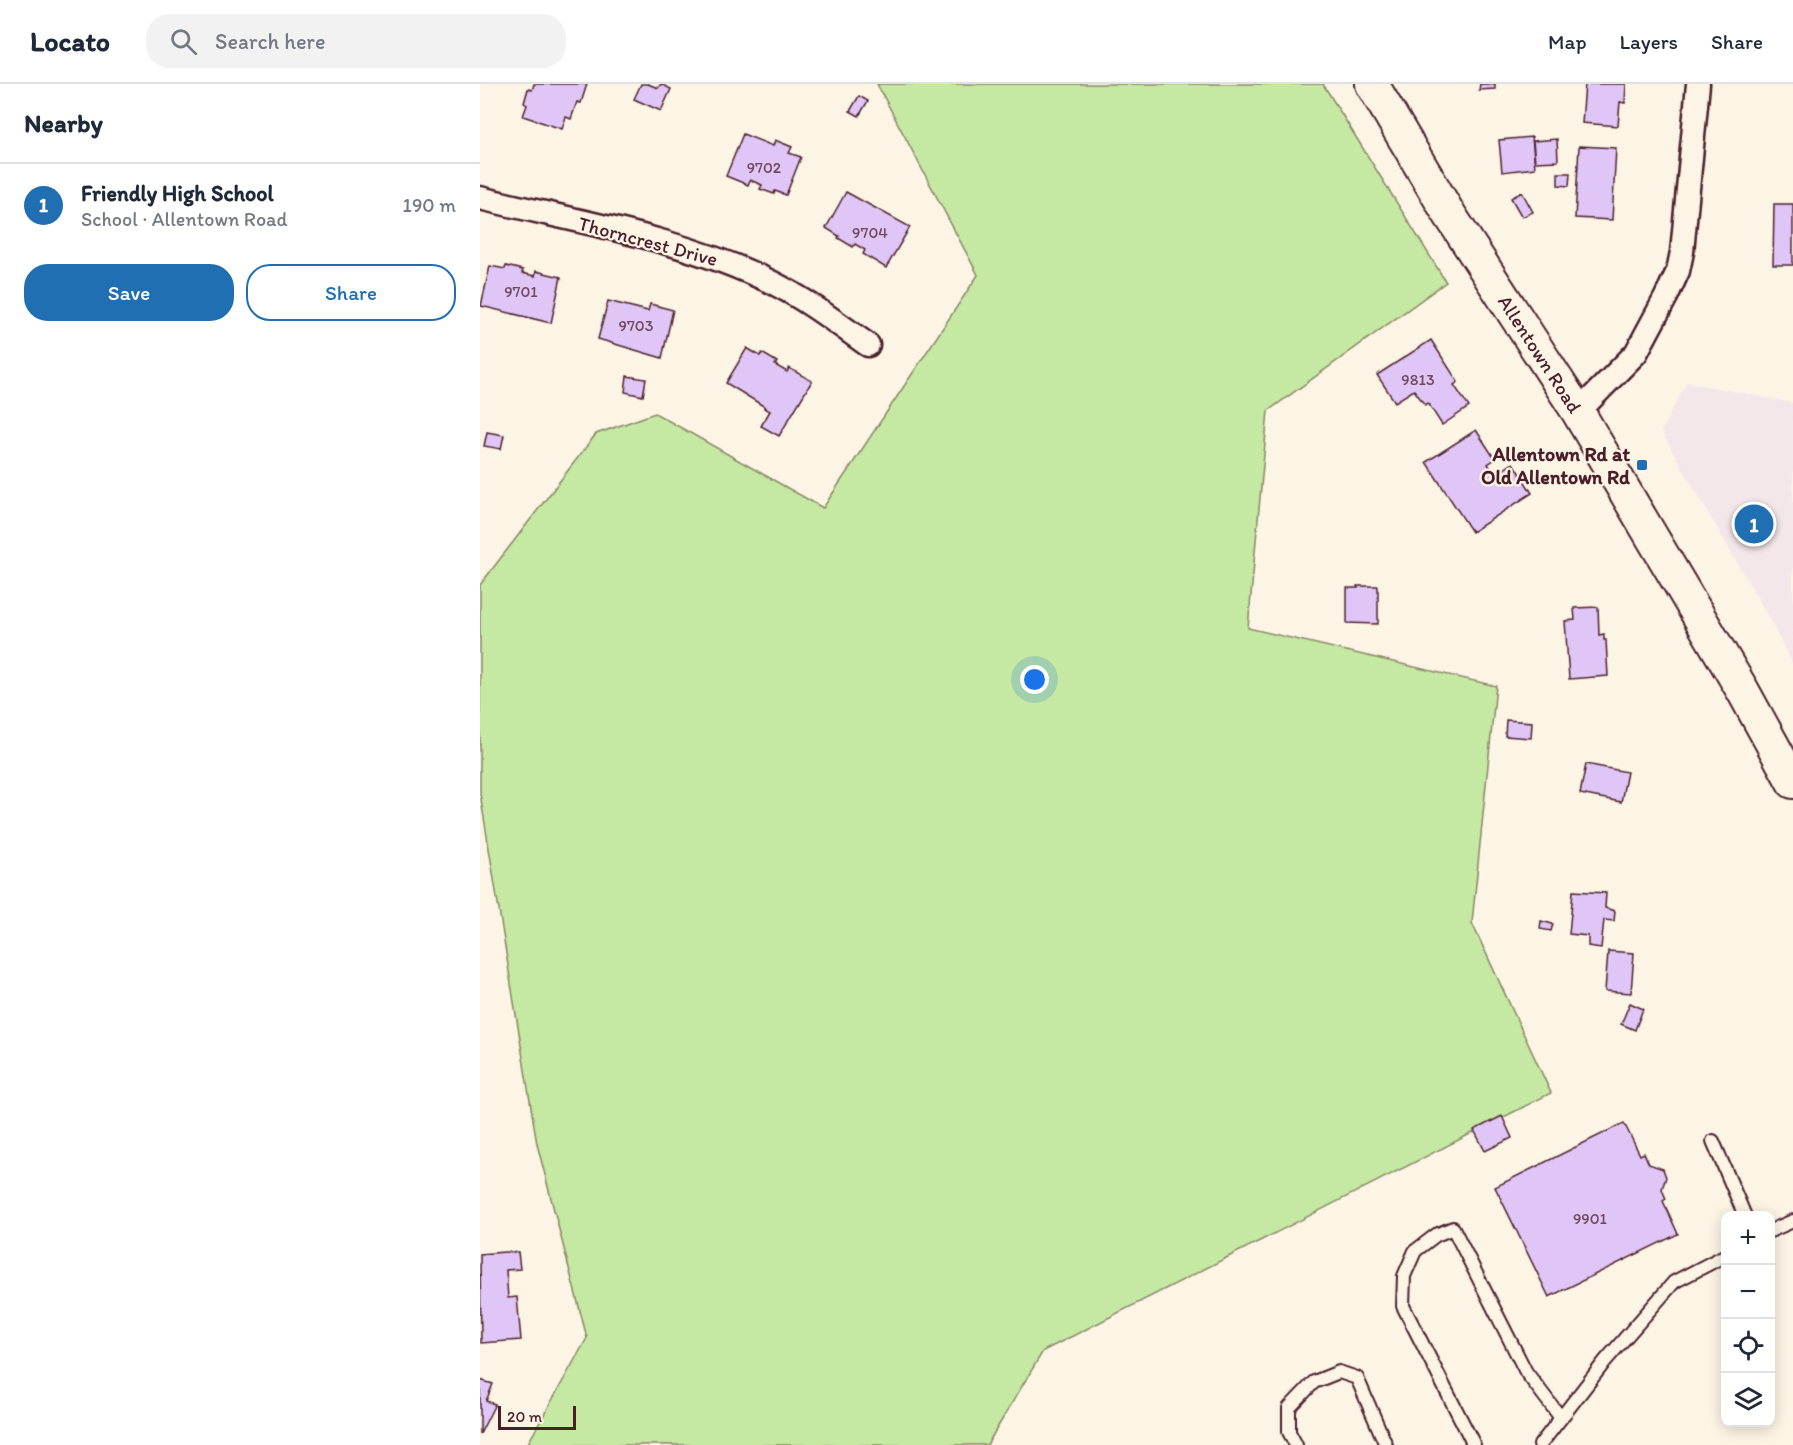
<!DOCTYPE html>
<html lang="en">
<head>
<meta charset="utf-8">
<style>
	body { margin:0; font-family:Itim,sans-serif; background:#f2f2f3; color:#1f2937 }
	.controls { position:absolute; right:18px; bottom:18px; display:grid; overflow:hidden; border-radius:12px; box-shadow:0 3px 15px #0003 }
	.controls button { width:54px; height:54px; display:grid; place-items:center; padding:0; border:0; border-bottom:2px solid #e0e1e3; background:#fff; color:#1f2937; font:30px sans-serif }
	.scale { position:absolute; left:18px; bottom:15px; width:78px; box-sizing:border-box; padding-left:6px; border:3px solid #4a1f2b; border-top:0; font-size:16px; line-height:21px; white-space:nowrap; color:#4a1f2b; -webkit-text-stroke:4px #fcf5e5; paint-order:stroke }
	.you { position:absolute; left:555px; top:596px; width:21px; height:21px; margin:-15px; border:4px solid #fff; border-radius:50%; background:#1a73e8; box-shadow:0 0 0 9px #1a73e833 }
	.badge { display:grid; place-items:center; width:39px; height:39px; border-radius:50%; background:#1f6fb2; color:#fff; font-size:20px; font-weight:700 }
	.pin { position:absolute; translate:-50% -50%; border:3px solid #fff; box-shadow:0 2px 6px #0006 }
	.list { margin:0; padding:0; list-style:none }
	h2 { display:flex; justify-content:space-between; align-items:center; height:78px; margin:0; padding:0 24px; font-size:26px }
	h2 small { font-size:20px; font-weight:400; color:#747a83 }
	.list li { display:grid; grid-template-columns:39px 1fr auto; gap:18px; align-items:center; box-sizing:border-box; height:84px; padding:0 24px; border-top:2px solid #e0e1e3 }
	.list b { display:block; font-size:22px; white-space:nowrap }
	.list p { margin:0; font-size:20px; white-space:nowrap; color:#747a83 }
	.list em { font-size:20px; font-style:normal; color:#747a83 }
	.actions { display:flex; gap:12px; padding:18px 24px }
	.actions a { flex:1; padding:14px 0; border:2px solid #1f6fb2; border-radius:24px; text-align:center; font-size:21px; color:#1f6fb2 }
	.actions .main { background:#1f6fb2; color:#fff }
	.icon { flex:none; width:33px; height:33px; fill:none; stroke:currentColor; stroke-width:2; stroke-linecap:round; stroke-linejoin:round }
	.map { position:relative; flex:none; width:1313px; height:1361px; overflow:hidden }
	header { display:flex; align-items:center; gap:36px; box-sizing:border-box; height:84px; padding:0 30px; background:#fff; border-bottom:2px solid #e0e1e3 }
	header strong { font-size:28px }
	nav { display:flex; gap:33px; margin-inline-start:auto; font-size:21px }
	.search { width:420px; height:54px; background:#f2f2f3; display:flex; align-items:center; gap:15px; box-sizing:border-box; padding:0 21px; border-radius:24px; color:#747a83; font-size:22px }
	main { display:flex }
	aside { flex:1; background:#fff }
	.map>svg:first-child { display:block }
</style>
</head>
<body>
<header>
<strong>Locato</strong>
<div class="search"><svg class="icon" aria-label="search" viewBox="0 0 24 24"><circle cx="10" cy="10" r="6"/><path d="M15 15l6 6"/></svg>Search here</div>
<nav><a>Map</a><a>Layers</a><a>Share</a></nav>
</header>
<main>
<aside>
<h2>Nearby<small></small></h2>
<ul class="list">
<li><span class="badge">1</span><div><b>Friendly High School</b><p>School · Allentown Road</p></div><em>190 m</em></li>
</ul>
<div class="actions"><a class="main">Save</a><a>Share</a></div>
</aside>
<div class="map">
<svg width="1313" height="1361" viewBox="0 0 1313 1361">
	<rect width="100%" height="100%" fill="#fcf5e5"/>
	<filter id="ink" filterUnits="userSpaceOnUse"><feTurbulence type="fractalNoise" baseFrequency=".0167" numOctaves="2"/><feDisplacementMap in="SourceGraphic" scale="12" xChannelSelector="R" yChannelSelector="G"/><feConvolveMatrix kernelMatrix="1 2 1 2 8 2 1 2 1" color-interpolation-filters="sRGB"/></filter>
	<g filter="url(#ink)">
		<polygon fill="#f3e7ea" points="1207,298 1313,319 1313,581 1289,534 1181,347"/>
		<polygon fill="#c5e8a2" stroke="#888466" stroke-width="1.5" points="397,0 843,0 966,198 788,327 768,544 1016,602 992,839 1071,1009 563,1267 507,1361 47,1361 107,1254 57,1060 0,709 0,501 116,350 175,329 343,424 498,191"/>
		<g fill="#dfc6f6" stroke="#4a1f2b" stroke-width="1.5">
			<polygon points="54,0 107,0 101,19 97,18 91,35 86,33 82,45 43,32 47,21 44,19 48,5 52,6"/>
			<polygon points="161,0 168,0 178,4 181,0 191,5 181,27 154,15"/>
			<polygon points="1000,0 1015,0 1015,5 999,6"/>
			<polygon points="1105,0 1146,0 1145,19 1140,18 1138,42 1102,39"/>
			<polygon points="379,12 388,17 379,32 370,27"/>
			<polygon points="263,50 293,62 295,56 312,63 309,69 321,73 306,111 295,107 294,110 280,105 282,101 270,96 268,101 246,92"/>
			<polygon points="1052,53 1055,84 1022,88 1019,56"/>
			<polygon points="1077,55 1078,77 1055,78 1053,57"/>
			<polygon points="1099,62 1136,64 1132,136 1095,134"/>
			<polygon points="1078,89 1090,89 1089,102 1078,101"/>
			<polygon points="366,108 430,143 406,184 383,170 385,166 375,160 373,163 358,154 359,152 346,144"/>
			<polygon points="1042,108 1053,128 1042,133 1031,114"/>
			<polygon points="1294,120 1313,120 1313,181 1293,181"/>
			<polygon points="10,182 25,185 26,182 43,186 42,189 55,192 56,187 81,193 71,239 1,222"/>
			<polygon points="128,217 168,227 170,220 193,226 182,274 118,255"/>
			<polygon points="951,256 978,298 974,301 989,323 962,341 948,319 945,321 934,306 915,318 897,291"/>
			<polygon points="267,264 280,272 282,269 297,278 295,281 307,288 309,284 332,297 299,352 281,342 290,327 284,324 285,323 246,299"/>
			<polygon points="147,292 166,295 163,312 145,308"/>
			<polygon points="996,346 1015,375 1008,380 1015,391 1033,379 1052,409 992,448 946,378"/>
			<polygon points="7,348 24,351 21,365 4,362"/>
			<polygon points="877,502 898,502 898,540 867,539 867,504 878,504"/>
			<polygon points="1118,523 1119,551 1124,550 1124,556 1126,556 1128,592 1089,595 1085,537 1095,536 1094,524"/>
			<polygon points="1026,636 1052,638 1051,654 1025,652"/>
			<polygon points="1106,680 1147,688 1141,718 1100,710"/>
			<polygon points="1093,807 1126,809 1125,824 1135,827 1134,837 1124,836 1121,864 1108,862 1108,852 1089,850"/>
			<polygon points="1061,837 1073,840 1071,847 1060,845"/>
			<polygon points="1128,867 1154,869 1151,909 1125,907"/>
			<polygon points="1150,919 1163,925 1155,946 1141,940"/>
			<polygon points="1022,1032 1032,1054 1005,1067 994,1046"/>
			<polygon points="1144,1039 1160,1071 1164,1069 1169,1080 1183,1085 1186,1093 1182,1105 1186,1115 1183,1117 1198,1150 1069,1213 1015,1103"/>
			<polygon points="25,1168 38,1168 40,1185 26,1186 28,1214 37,1213 41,1256 1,1259 0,1170"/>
			<polygon points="0,1296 13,1300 6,1317 15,1320 0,1350"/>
		</g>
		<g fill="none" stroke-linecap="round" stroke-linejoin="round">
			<g stroke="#4a1f2b" stroke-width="16">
				<g id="service">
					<polyline points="1233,1057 1265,1132"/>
					<polyline points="1290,1147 1313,1137"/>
					<polyline points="816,1361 809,1348 809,1324 834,1298 859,1288 877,1294 906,1361"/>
					<polyline points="994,1361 923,1222 924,1192 935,1167 956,1151 973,1144 1046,1288 1081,1334"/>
					<polyline points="1060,1361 1126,1276 1194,1198 1246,1171"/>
				</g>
			</g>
			<g stroke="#4a1f2b" stroke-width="27">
				<g id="minor">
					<path d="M 0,114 C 98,138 202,154 293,199 C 327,216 357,239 388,261"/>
					<polyline points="1098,328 1156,269 1186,213 1198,187 1202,168 1218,0"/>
				</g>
			</g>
			<g stroke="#4a1f2b" stroke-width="36">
				<polyline id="secondary" points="892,0 966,125 1098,328 1263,607 1313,698"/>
			</g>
			<use href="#service" stroke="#fcf5e5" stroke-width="12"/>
			<use href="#minor" stroke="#fcf5e5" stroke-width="22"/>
			<use href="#secondary" stroke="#fcf5e5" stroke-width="32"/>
		</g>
	</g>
	<rect fill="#1f6fb2" stroke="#fcf5e5" stroke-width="2" x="1156" y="375" width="12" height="12" rx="3"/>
	<g text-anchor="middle" stroke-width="4.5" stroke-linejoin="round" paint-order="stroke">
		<g font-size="16" fill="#6f495e">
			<text x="284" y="89">9702</text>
			<text x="390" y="154">9704</text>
			<text x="41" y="213">9701</text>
			<text x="156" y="247">9703</text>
			<text x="938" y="301">9813</text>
			<text x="1110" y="1140">9901</text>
		</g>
		<g font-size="20" fill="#4a1f2b" stroke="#fcf5e5">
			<text transform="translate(168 157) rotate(15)" y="7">Thorncrest Drive</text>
			<text transform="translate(1060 270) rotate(57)" y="7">Allentown Road</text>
		</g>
		<g font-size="20" font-weight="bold" fill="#4a1f2b" stroke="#fcf5e5" text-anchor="end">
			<text x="1150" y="377">Allentown Rd at<tspan x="1150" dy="23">Old Allentown Rd</tspan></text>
		</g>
	</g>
</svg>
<div class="controls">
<button>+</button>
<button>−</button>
<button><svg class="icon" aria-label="locate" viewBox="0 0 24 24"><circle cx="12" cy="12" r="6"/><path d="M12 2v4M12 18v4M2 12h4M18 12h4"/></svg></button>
<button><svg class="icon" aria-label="layers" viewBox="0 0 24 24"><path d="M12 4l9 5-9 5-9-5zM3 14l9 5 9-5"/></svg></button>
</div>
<div class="scale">20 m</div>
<div class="you"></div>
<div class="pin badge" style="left:1274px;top:440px">1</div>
</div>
</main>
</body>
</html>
